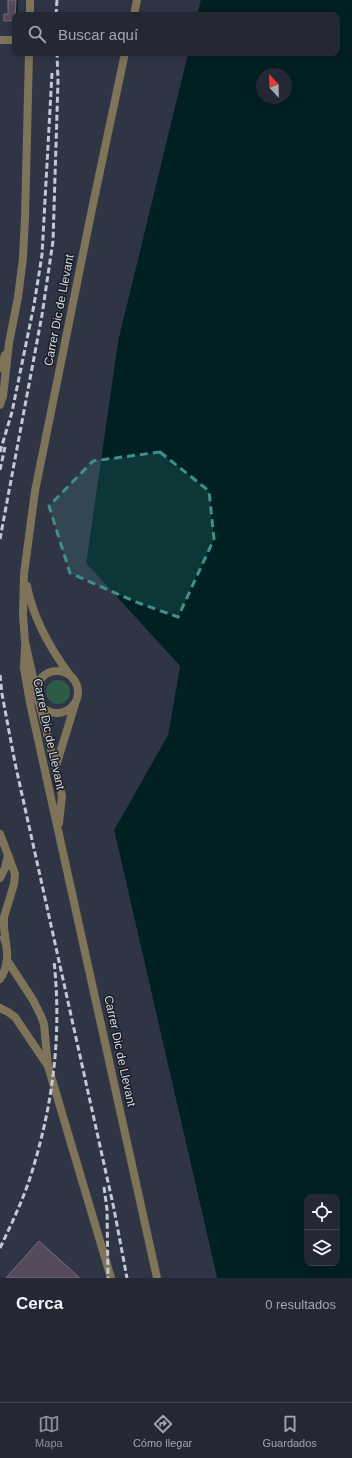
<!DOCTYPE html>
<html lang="es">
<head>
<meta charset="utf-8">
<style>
	body { margin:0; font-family:Arial,sans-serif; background:#303440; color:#f1f3f6 }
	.controls { position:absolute; right:12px; bottom:12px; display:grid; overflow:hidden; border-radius:8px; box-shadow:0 2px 10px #0003 }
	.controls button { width:36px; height:36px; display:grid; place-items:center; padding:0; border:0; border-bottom:1px solid #41444f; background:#242834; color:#f1f3f6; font:20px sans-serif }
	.compass { position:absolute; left:256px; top:68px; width:36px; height:36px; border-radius:50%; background:#242834; box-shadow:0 2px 10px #0003; rotate:338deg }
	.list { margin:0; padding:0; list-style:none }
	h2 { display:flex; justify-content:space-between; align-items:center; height:52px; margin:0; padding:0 16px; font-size:17px }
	h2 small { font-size:13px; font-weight:400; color:#a3a6ac }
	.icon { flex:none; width:22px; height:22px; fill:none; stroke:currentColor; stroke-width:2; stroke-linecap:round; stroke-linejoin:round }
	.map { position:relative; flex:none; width:352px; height:1278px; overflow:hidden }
	.search { position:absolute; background:#242834; box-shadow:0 2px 10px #0003; left:12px; right:12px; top:12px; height:44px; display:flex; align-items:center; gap:10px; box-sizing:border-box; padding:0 14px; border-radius:8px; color:#a3a6ac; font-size:15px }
	.sheet { height:124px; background:#242834 }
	nav { display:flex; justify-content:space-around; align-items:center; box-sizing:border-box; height:56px; border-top:1px solid #41444f; background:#242834; font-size:11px; color:#a3a6ac }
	nav a { display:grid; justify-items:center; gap:2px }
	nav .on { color:#8c9099 }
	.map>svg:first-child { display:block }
</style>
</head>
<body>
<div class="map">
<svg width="352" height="1278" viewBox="0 0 352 1278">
	<rect width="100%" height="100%" fill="#303545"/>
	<circle fill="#2c5b46" cx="58" cy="692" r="12"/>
	<path fill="#012022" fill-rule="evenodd" d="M 201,0 L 352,0 L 352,1278 L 217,1278 L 114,830 L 168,735 L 180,666 L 86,564 L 118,341 L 188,53 L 337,53 L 337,15 L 197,15 ZM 262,74 L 286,74 L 286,98 L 262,98 ZM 307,1197 L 337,1197 L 337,1263 L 307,1263 Z"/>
	<polygon fill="#303545" points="186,53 188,53 118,341 86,563 180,666 168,735 114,830 217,1278 215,1278 112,830 166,735 178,666 84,564 116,341"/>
	<polygon fill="#0007" points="9,0 18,0 18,15 15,15 15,23 7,22 5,20 9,15"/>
	<g fill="#544a5a" stroke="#786d7f">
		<polygon points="8,0 16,0 15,21 4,21 4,14 8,14"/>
		<polygon points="39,1241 80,1278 6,1278"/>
	</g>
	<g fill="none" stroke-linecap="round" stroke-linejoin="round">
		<g stroke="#7f745a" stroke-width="8">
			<polyline points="0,40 15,40"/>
			<polyline points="0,368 5,355"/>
			<polyline points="0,405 3,396 9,343"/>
			<polyline points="25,647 24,668 30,703 157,1278"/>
			<polyline points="38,699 48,737 62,796 59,823"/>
			<polyline points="56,766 75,704"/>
			<polyline points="0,834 8,855"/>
			<polyline points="0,878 5,868 8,855 15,874 14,884 4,917 4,928 6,943"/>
			<path d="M 0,979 C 8,968 9,950 4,938"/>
			<polyline points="0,1008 8,1012 15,1017 48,1066 44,1024 41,1016 33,1000 7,960"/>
			<polyline points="48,1066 111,1278"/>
		</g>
		<g stroke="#7f745a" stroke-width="8">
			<polyline points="30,15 30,0"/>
			<polyline points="134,15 137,0"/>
			<polyline points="9,343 18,297 23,258 25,218 29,53"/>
			<path d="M 27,586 C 33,618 50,648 69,674"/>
			<circle cx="57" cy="692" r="21"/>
			<polyline points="38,699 25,642 23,615 24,574 35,491 92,209 125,53"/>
		</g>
		<g stroke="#c4c8d4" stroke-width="3" stroke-dasharray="6 3" stroke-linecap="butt">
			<polyline points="56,15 57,0"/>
			<polyline points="0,452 12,412 34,305 42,255 52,73"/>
			<polyline points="0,470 5,447"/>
			<polyline points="0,539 42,315 53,241 58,81 57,53"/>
			<polyline points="0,675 2,694 15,763 114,1209 127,1278"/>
			<polyline points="104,1187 107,1209 108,1278"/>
			<path d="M 0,1248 C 11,1225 22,1202 30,1178 C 53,1106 62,1036 54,961"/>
		</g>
	</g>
	<path fill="#408f8c" fill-opacity="0.2" stroke="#408f8c" stroke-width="3" stroke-dasharray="8 5" stroke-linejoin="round" d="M 160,452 L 209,491 L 214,539 L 178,617 L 136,602 L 70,573 L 49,506 L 93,461 Z"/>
	<g text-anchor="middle" stroke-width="3" stroke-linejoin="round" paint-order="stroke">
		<g font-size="12" fill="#d5d9e4" stroke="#1a1d24">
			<text transform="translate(59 310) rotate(-79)" y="4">Carrer Dic de Llevant</text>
			<text transform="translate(49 734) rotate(78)" y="4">Carrer Dic de Llevant</text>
			<text transform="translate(120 1051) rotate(78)" y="4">Carrer Dic de Llevant</text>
		</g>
	</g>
</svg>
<div class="controls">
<button><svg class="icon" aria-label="locate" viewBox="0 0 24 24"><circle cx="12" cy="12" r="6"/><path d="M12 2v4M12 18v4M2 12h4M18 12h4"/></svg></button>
<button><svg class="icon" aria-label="layers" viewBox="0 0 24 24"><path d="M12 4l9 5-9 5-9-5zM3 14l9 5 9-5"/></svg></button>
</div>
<svg class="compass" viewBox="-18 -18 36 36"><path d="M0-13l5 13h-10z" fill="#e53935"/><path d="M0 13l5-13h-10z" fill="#a3a6ac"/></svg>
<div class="search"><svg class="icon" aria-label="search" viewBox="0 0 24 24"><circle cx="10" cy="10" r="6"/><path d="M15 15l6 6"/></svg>Buscar aquí</div>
</div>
<section class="sheet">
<h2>Cerca<small>0 resultados</small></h2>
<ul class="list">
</ul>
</section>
<nav>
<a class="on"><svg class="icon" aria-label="map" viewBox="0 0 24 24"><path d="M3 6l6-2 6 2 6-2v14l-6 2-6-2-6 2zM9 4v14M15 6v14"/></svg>Mapa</a>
<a><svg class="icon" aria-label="directions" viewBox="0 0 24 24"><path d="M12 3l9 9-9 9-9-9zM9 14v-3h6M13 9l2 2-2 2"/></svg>Cómo llegar</a>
<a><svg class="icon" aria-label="saved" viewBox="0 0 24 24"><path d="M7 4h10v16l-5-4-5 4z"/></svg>Guardados</a>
</nav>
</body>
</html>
